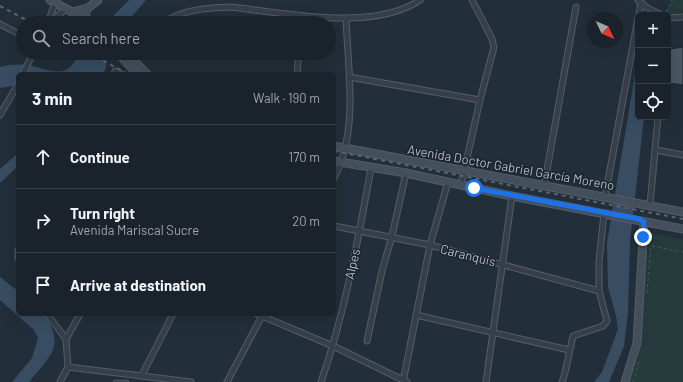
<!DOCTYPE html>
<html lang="en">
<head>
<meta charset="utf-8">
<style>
	body { margin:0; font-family:Barlow,sans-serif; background:#272f37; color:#f1f3f6 }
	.controls { position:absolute; right:12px; top:12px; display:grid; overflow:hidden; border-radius:6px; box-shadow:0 4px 16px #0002 }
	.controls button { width:36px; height:36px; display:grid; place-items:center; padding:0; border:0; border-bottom:1px solid #383f47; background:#1a222b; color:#f1f3f6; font:20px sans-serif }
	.compass { position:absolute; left:587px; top:12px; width:36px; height:36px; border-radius:50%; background:#1a222b; box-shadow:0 4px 16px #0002; rotate:134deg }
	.stop { position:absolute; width:12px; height:12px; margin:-9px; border:3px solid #1a73e8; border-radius:50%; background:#fff }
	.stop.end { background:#1a73e8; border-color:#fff; box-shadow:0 1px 4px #0008 }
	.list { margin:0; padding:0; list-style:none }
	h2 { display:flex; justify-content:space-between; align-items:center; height:52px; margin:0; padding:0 16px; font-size:17px }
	h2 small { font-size:13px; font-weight:400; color:#9fa4a9 }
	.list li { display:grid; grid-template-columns:26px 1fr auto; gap:12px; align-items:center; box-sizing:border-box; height:64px; padding:0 16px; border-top:1px solid #383f47 }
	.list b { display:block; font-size:15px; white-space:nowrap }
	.list p { margin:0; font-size:13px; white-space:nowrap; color:#9fa4a9 }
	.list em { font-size:13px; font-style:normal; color:#9fa4a9 }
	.icon { flex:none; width:22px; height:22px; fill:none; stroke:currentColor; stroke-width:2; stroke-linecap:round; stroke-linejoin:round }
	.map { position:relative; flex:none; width:683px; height:382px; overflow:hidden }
	.search { position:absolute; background:#1a222b; box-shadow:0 4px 16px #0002; left:16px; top:16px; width:320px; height:44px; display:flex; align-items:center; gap:10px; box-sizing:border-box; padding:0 14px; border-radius:22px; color:#9fa4a9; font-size:15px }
	.panel { position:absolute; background:#1a222b; box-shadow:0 4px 16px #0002; left:16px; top:72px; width:320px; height:244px; border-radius:6px }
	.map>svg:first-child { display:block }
</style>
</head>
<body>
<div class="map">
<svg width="683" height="382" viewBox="0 0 683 382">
	<rect width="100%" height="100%" fill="#222e39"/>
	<g fill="#253b3b">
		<polygon points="671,0 683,0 683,12 678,14 666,13"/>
		<polygon points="649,233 683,239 683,382 630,382 638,359"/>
	</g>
	<g fill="#384d62">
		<polygon points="129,0 146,0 126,23 106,23"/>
		<path d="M 80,53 L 107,53 L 106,67 L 103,74 L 18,74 L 18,85 L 0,88 L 0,67 C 10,65 21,63 32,66 C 41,68 56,74 66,70 C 73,66 75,59 80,53 Z"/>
		<polygon points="638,56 638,117 644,117 630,242 628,313 624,346 609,382 594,382 602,372 618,329 616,316 608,287 607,243"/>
		<polygon points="18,153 18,166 0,183 0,169"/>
		<path d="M 0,277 L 18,291 L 18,314 L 44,314 C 66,347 50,356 29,382 L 12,382 L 32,358 L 38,338 L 34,330 L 0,300 Z"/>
	</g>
	<polygon fill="#4a5865" stroke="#1d2630" points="683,47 683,85 668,83 669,49"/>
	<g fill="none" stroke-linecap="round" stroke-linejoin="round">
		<g stroke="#545d67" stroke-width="4.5">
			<polyline id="lane" points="115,382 127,382"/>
		</g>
		<g stroke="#545d67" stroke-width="7">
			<g id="street">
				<polyline points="638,0 646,7 661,15"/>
				<polyline points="639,15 641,3"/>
				<polyline points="668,18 683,17"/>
				<polyline points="48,23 55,3"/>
				<polyline points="49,23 66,9"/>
				<path d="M 163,23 C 183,9 207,8 231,7 C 285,13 373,32 420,0"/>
				<polyline points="0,24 23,36"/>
				<polyline points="23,74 33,53"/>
				<polyline points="114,74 115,71 121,74"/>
				<polyline points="297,74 299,53"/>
				<polyline points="349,77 480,100"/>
				<polyline points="0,115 18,84"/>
				<polyline points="656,150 683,155"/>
				<path d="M 334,178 C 359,130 348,71 346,19"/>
				<polyline points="461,185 480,100 494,47 492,39 472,0"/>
				<polyline points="544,187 576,7"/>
				<polyline points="605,197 638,18"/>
				<polyline points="650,205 658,117"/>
				<polyline points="334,226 430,245 599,291"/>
				<polyline points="18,250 18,258"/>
				<polyline points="47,314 66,339"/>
				<polyline points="257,314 333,346 407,382"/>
				<polyline points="416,315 569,350"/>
				<polyline points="66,339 80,314"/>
				<polyline points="367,341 382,271 392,236 406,173"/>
				<polyline points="68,367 191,382"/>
				<polyline points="142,375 173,314"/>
				<polyline points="60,382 68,367 66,339"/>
				<polyline points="227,382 263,314"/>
				<path d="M 321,382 C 345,313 358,240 371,168"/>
				<polyline points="403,382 430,245 448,182"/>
				<polyline points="486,382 512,196"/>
				<polyline points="562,382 565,373 573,336 603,326 607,321 599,291 599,262 604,213"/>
			</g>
		</g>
		<g stroke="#545d67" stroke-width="9">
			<g id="secondary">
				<polyline points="50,0 72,12 85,23"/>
				<polyline points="88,8 84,15 92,23"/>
				<polyline points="72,12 88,8 98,0"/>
				<polyline points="118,53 137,74"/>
				<polyline points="126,53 147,74"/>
				<polyline points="334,146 683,212"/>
				<polyline points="334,161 406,173 512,196 683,229"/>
				<polyline points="625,382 637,343 644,222"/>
			</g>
		</g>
		<g stroke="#445859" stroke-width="1" stroke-dasharray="3 3" stroke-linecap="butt">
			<polyline points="666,12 672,0"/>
			<polyline points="647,293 651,246 683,252"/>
			<polyline points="633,382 640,358"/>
		</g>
		<use href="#lane" stroke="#363f49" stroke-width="2.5"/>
		<use href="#street" stroke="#363f49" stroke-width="5"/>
		<use href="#secondary" stroke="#444f5c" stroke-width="7"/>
		<g stroke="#586470" stroke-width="2" stroke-dasharray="4 4" stroke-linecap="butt">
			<polyline points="0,6 32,23"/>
			<polyline points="89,53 128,74"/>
			<polyline points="334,151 683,219"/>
		</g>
	</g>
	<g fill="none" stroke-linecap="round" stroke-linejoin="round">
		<polyline stroke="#1a73e8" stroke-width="5" points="474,188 639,219 644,222 643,237"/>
	</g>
	<g text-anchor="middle" stroke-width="3" stroke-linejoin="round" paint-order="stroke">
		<g font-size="13" fill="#b1bac5" stroke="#1b242e">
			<text transform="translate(511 167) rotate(10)" y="5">Avenida Doctor Gabriel García Moreno</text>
			<text transform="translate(468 255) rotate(14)" y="5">Caranquis</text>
			<text transform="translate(352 264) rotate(-77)" y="5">Alpes</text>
		</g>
	</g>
</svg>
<div class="controls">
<button>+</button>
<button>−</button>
<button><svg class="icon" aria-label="locate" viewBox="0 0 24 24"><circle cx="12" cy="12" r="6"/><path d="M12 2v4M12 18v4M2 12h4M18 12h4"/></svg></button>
</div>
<svg class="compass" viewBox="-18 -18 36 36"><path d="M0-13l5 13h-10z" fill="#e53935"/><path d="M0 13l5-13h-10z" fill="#9fa4a9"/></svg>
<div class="stop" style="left:474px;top:188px"></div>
<div class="stop end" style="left:643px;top:237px"></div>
<div class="search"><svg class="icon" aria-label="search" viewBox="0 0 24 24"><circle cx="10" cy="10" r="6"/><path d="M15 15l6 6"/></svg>Search here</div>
<section class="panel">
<h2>3 min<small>Walk · 190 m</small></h2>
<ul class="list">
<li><svg class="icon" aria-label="ahead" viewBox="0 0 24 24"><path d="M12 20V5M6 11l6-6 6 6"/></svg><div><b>Continue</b></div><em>170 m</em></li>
<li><svg class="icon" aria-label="right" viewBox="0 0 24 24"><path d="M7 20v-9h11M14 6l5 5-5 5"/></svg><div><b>Turn right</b><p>Avenida Mariscal Sucre</p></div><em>20 m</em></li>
<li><svg class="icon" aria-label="arrive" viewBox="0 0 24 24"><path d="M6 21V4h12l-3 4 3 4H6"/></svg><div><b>Arrive at destination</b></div></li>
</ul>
</section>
</div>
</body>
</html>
